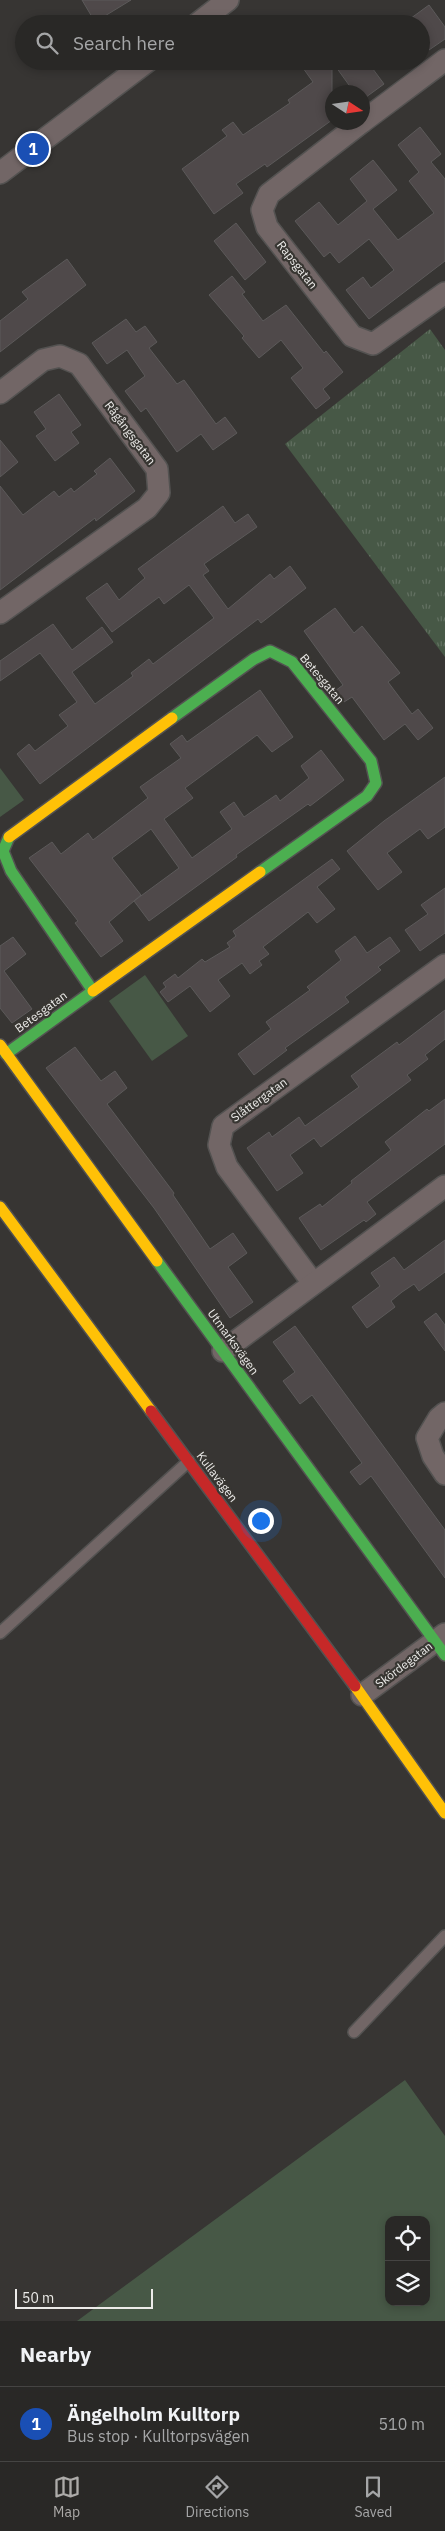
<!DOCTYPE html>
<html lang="en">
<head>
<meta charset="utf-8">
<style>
	body { margin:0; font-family:"IBM Plex Sans",sans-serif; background:#353432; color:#f1f3f6 }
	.controls { position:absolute; right:15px; bottom:15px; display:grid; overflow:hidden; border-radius:10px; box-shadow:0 2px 8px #0003 }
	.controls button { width:45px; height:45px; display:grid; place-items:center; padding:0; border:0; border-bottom:1px solid #454443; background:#292826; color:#f1f3f6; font:25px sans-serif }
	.compass { position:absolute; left:325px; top:85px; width:45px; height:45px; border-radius:50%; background:#292826; box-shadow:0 2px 8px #0003; rotate:102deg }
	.scale { position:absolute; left:15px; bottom:12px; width:138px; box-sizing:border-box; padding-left:5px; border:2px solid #ecebe9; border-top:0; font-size:14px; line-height:18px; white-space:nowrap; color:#ecebe9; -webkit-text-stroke:4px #383632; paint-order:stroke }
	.you { position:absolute; left:260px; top:1520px; width:18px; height:18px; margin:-12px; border:4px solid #fff; border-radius:50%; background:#1a73e8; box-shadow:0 0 0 8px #1a73e833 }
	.badge { display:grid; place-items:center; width:32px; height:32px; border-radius:50%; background:#adaba9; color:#fff; font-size:16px; font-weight:700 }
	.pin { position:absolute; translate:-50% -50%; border:2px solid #fff; box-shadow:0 1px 5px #0006 }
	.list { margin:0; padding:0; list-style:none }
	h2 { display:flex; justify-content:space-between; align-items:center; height:65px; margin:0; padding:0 20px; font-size:21px }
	h2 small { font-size:16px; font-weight:400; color:#a5a6a7 }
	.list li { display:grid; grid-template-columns:32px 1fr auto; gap:15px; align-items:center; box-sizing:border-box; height:75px; padding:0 20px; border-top:1px solid #454443 }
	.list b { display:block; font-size:19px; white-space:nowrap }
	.list p { margin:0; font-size:16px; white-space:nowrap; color:#a5a6a7 }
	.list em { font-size:16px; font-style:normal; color:#a5a6a7 }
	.icon { flex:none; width:28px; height:28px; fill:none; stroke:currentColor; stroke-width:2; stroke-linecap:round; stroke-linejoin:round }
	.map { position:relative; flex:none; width:445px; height:2321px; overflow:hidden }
	.search { position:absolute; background:#292826; box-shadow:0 2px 8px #0003; left:15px; right:15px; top:15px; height:55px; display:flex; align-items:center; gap:12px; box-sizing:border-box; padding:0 18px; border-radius:28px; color:#a5a6a7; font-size:19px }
	.sheet { height:140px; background:#292826 }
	nav { display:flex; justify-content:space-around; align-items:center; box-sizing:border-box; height:70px; border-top:1px solid #454443; background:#292826; font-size:14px; color:#a5a6a7 }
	nav a { display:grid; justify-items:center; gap:2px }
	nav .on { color:#adaba9 }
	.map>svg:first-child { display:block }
</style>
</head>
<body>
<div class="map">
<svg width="445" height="2321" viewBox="0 0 445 2321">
	<defs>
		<pattern id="grass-tufts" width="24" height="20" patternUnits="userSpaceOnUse" patternTransform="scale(1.25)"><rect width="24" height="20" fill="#475846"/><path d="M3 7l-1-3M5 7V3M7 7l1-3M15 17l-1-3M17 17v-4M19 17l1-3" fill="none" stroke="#627061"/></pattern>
	</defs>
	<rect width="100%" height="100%" fill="#373533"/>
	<polygon fill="url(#grass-tufts)" points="430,329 445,350 445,657 285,444"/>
	<g fill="#475846" fill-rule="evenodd">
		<polygon points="0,768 24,800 0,817"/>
		<polygon points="145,975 188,1036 152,1061 109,1001"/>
		<path d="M 405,2080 L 445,2136 L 445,2321 L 77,2321 ZM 389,2220 L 426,2220 L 426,2302 L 389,2302 Z"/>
	</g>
	<g fill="#4f494a" stroke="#5c5a5a" fill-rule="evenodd">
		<polygon points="82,0 131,0 95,22"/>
		<polygon points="429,5 445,27 445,39 429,50 421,39 421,24 403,24"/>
		<polygon points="313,61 328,61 332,67 332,120 267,167 265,164 236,184 243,193 214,214 182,169 227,136 222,130 233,122 243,135 290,103 288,100 313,82 303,68"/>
		<polygon points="343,61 367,61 384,84 362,100 362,92 354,92 336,67"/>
		<polygon points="420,127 441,154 431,162 445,179 445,261 369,319 346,290 363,277 371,288 394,270 369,239 339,263 330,252 324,257 295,221 319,202 338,225 367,201 350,179 373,160 397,190 373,209 398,240 434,213 409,181 419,172 398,145"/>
		<polygon points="236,223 266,262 245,280 214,241"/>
		<polygon points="67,259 86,285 0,352 0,321 28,299 22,292"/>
		<polygon points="232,276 245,292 242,294 263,321 286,305 324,353 326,351 343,372 323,389 330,398 316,409 291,378 303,368 281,340 259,358 242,338 244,336 209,295"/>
		<polygon points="126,319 136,332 145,326 157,342 149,348 177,384 184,380 216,424 225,417 237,433 213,450 201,434 177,452 146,408 141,412 125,391 145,376 127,350 107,364 92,343"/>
		<polygon points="59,394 81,425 71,432 79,443 55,461 36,436 46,429 34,412"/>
		<polygon points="0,440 18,462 0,477"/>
		<polygon points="110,458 135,491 96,521 95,518 0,590 0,486 23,515 54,491 59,497 71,488 74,492 97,474 94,471"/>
		<polygon points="223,506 235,523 248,514 257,527 204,564 209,571 203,575 228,609 270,574 274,579 290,566 306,588 261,623 258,619 40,784 17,754 29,744 35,751 68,726 59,715 77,702 40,653 0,681 0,661 53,624 72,650 102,627 113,642 72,672 95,704 133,676 131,673 149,659 153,664 214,618 189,585 164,604 159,597 112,632 86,598 107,583 119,600 145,578 138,569"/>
		<polygon points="335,608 354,633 362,626 400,673 388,682 412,714 418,709 433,728 418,740 405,724 384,740 352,697 344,702 335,691 343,685 304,631"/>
		<path d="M 260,690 L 293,737 L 272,752 L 257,735 L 185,788 L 193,798 L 164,819 L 192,858 L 232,829 L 220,812 L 234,802 L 244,817 L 276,795 L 280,801 L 309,778 L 301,766 L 321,750 L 344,780 L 310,806 L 308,804 L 236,855 L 237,857 L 149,921 L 134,901 L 109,922 L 123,941 L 101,957 L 75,923 L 78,921 L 29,858 L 52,842 L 61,854 L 88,833 L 93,840 L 148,798 L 140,787 L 181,758 L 170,744 L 182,735 L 187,742 ZM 151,829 L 179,868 L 134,901 L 141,895 L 112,858 Z"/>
		<polygon points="445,777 445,827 428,839 420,829 387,853 402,872 378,890 347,851 384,821"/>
		<polygon points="332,859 340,869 317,887 335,909 317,923 308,912 263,947 269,954 259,961 262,965 250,974 242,963 218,980 230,996 210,1012 190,986 168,1002 160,992 166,987 163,983 175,974 178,978 202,959 205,962 230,947 227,943 236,936 233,931"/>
		<polygon points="445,888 445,933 420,951 405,930 428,914 421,905"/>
		<polygon points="355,936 367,953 390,937 400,951 378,967 381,970 345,997 349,1002 285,1048 287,1050 254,1075 238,1054 271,1029 266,1022 310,990 307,987 341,960 335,951"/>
		<polygon points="13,937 26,954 4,971 32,1009 12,1023 0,1008 0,946"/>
		<polygon points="445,1010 445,1039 425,1055 428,1059 407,1075 411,1080 321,1147 314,1138 290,1155 303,1173 277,1191 247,1148 269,1132 272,1137 299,1117 305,1126 359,1087 351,1076 397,1042 399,1045"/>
		<polygon points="75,1047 101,1081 115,1071 127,1088 107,1104 174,1193 173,1195 210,1249 233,1233 247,1253 228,1267 253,1302 230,1318 154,1208 46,1068"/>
		<polygon points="445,1099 445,1144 367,1202 376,1214 366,1222 364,1220 321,1250 299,1218 320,1204 322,1207 352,1183 351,1181 391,1150 385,1142 427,1109 429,1111"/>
		<polygon points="445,1240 445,1272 419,1291 414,1284 402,1292 391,1301 395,1307 367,1328 352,1307 380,1286 371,1273 394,1257 404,1270"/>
		<polygon points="436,1313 445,1325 445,1351 424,1322"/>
		<polygon points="295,1326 445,1530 445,1578 371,1476 360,1485 350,1472 362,1463 312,1395 300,1404 283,1381 295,1372 273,1342"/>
	</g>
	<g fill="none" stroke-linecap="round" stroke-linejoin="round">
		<g stroke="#535251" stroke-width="14">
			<g id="lane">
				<polyline points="0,1633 189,1461"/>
				<polyline points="354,2032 445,1936"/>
			</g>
		</g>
		<g stroke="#535251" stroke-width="24">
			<g id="street">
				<polyline points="197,24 228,0"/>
				<polyline points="362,122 269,194 262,210 267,227 352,336 373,344 445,293"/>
				<polyline points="362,122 445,60"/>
				<polyline points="0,173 148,61"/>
				<polyline points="0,393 43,360 60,356 79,364 157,469 159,493 147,508 0,613"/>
				<polyline points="313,1283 227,1167 219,1145 223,1126 445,965"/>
				<polyline points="223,1351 445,1186"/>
				<polyline points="445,1413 439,1418 427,1438 433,1456 445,1474"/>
				<polyline points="362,1695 445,1634"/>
			</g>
		</g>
		<g stroke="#535251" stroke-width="14">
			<g id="fast">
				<polyline points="172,718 254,659 270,651 292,662 371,761 376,783 367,796 260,872"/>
				<polyline points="6,1054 93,991 11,871 3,851 9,837"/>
				<polyline points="157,1261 445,1655"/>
			</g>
		</g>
		<g stroke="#535251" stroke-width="14">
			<g id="slow">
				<polyline points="9,837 172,718"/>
				<polyline points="93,991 260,872"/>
				<polyline points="0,1045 157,1261"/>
				<polyline points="0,1207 151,1411"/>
				<polyline points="355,1686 445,1813"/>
			</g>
		</g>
		<g stroke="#535251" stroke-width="14">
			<polyline id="jam" points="151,1411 355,1686"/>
		</g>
		<use href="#lane" stroke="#726666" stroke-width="11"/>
		<use href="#street" stroke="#726666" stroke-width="21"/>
		<use href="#fast" stroke="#4caf50" stroke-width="11"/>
		<use href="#slow" stroke="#ffc107" stroke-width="11"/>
		<use href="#jam" stroke="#c62828" stroke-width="11"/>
	</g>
	<g text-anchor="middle" stroke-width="4.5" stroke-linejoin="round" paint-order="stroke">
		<g font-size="12" fill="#ecebe9" stroke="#383632">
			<text transform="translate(297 265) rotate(52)" y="4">Rapsgatan</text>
			<text transform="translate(130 433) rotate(53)" y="4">Rågångsgatan</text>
			<text transform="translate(322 679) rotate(50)" y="4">Betesgatan</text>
			<text transform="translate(41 1012) rotate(-36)" y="4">Betesgatan</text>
			<text transform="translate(259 1100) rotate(-36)" y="4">Slåttergatan</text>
			<text transform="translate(233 1342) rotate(54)" y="4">Utmarksvägen</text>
			<text transform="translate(217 1477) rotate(53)" y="4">Kullavägen</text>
			<text transform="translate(404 1665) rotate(-37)" y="4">Skördegatan</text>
		</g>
	</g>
</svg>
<div class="controls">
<button><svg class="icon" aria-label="locate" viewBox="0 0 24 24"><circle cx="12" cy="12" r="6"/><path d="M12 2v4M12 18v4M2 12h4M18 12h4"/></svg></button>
<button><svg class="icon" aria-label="layers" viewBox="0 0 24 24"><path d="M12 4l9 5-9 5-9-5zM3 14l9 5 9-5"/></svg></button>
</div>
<svg class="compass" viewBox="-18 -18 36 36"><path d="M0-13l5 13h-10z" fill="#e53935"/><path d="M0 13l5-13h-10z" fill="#a5a6a7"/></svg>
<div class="scale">50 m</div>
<div class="you"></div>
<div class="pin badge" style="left:33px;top:149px;background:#1a4fb4">1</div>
<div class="search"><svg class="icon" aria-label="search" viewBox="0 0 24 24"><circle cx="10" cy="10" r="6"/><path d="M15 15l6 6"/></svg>Search here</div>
</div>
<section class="sheet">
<h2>Nearby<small></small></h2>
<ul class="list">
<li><span class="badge" style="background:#1a4fb4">1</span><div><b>Ängelholm Kulltorp</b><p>Bus stop · Kulltorpsvägen</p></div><em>510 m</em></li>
</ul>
</section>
<nav>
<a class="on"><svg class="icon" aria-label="map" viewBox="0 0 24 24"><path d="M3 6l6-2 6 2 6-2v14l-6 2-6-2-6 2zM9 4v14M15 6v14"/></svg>Map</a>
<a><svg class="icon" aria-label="directions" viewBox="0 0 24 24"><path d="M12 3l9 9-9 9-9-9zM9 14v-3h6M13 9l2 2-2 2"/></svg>Directions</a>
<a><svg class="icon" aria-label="saved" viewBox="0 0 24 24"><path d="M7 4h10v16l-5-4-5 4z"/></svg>Saved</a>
</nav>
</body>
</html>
